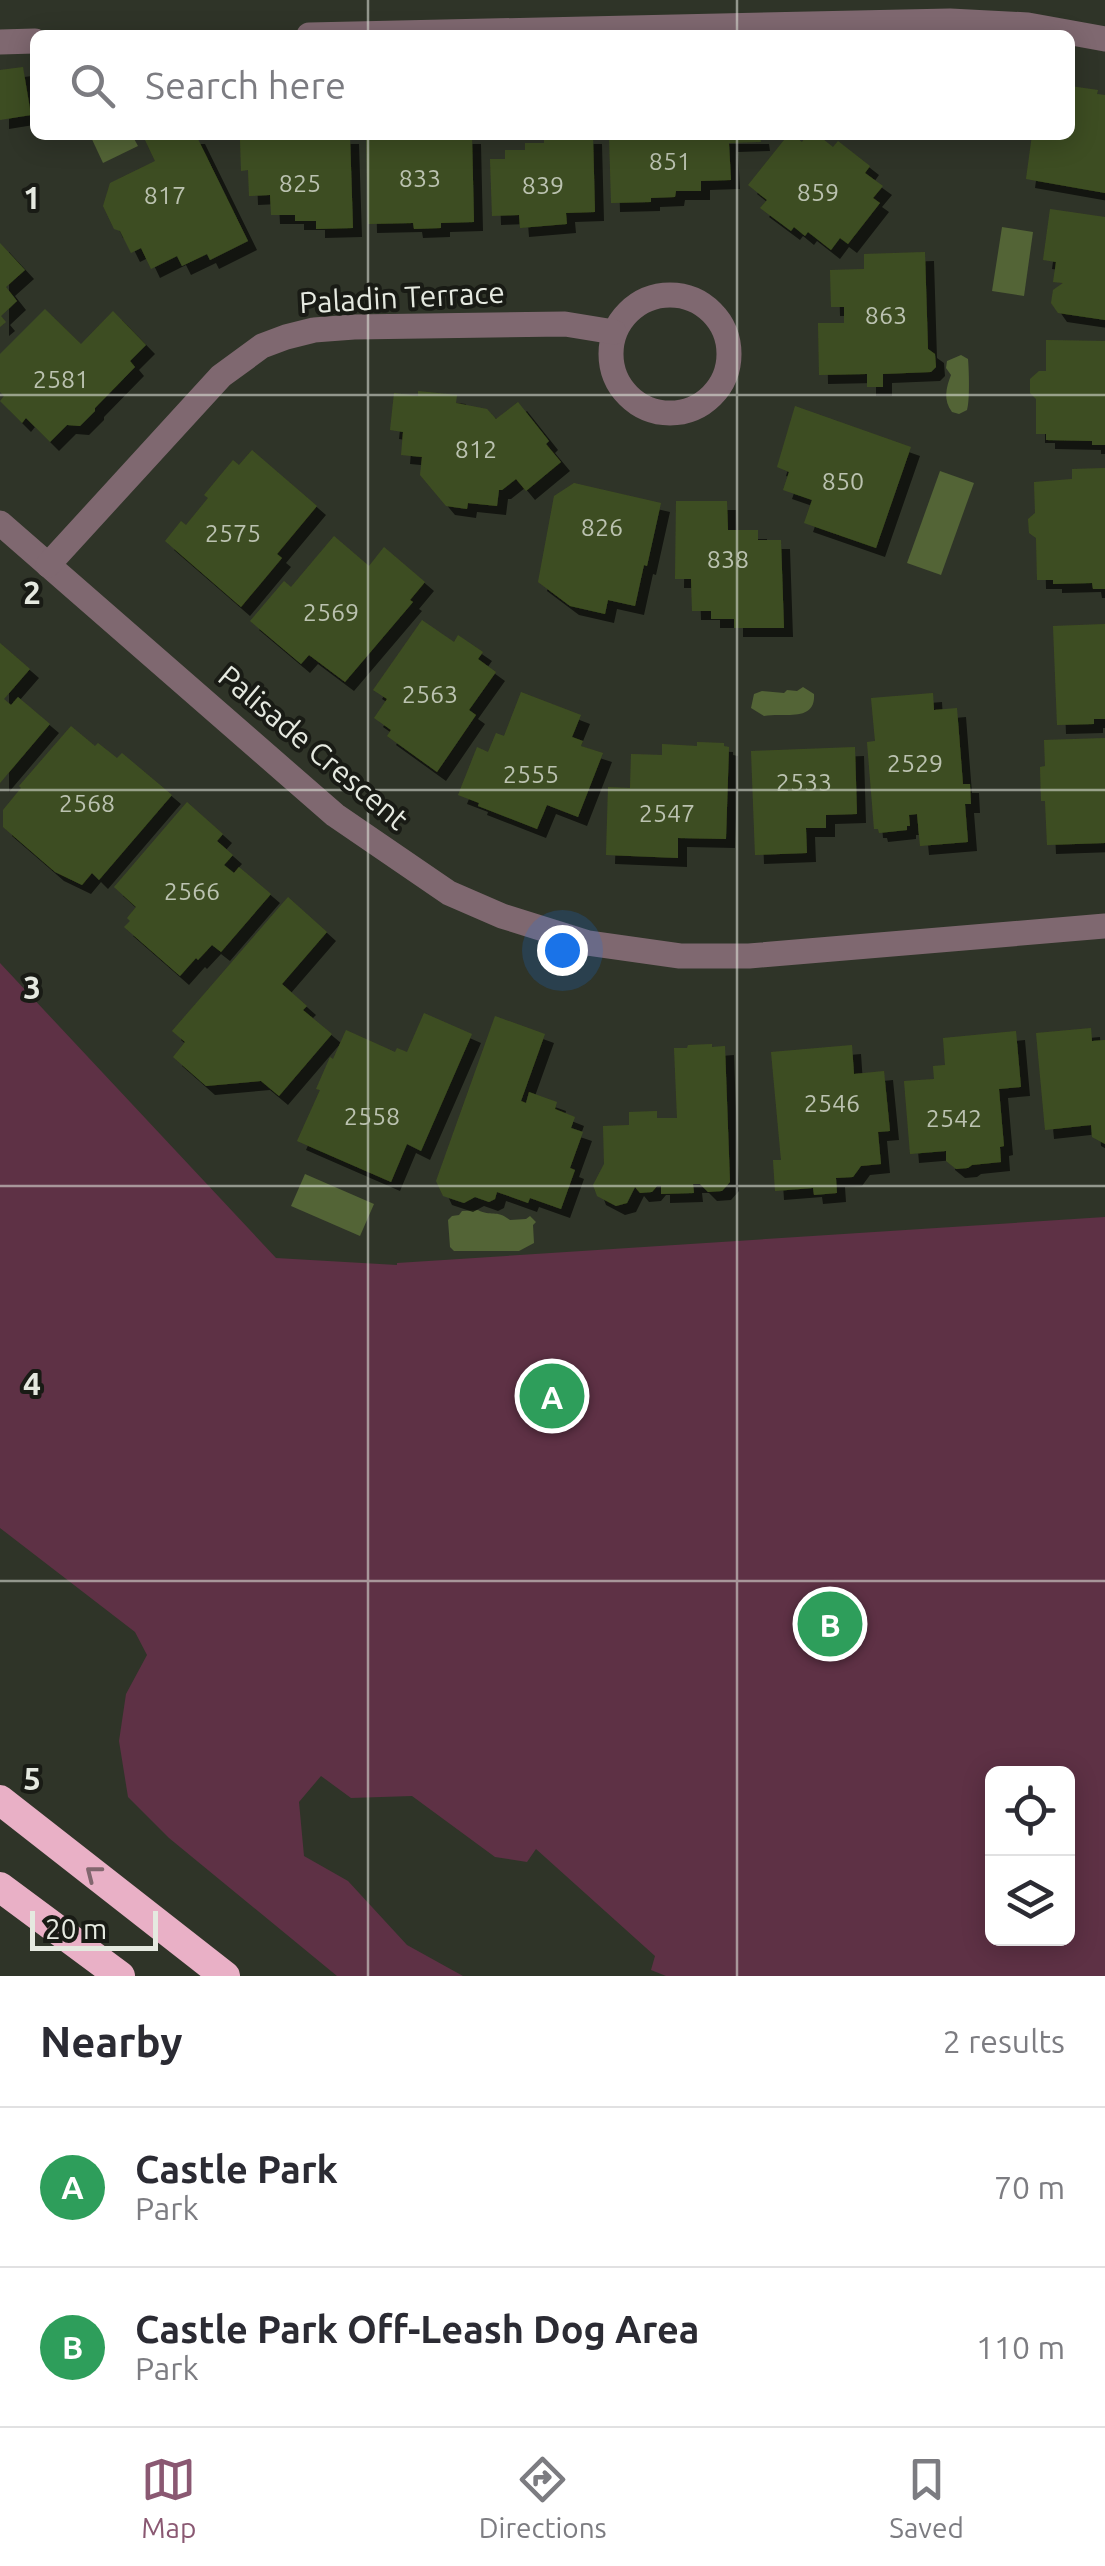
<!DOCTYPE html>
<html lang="en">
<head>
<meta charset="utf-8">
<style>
	body { margin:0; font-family:Ubuntu,sans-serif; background:#f7f7f7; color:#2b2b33 }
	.controls { position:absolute; right:30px; bottom:30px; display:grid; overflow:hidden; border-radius:15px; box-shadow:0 5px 25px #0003 }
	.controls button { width:90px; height:90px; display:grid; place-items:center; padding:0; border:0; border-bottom:2px solid #e1e1e2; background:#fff; color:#2b2b33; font:50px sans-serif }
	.scale { position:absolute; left:30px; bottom:25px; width:128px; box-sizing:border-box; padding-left:10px; border:5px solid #e5e9e0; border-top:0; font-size:28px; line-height:35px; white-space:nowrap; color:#e5e9e0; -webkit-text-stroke:8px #191b15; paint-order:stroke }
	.you { position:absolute; left:562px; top:950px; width:35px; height:35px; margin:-25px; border:8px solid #fff; border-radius:50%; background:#1a73e8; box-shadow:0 0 0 15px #1a73e833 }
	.badge { display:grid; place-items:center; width:65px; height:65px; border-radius:50%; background:#8a5872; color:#fff; font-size:32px; font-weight:700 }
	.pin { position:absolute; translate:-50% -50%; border:5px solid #fff; box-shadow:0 2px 10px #0006 }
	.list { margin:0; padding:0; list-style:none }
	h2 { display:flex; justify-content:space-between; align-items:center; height:130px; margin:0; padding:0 40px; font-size:42px }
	h2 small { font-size:32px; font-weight:400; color:#7c7c81 }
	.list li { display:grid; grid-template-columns:65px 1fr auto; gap:30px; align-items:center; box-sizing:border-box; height:160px; padding:0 40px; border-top:2px solid #e1e1e2 }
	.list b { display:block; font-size:38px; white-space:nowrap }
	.list p { margin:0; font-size:32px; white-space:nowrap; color:#7c7c81 }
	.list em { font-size:32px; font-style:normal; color:#7c7c81 }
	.icon { flex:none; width:55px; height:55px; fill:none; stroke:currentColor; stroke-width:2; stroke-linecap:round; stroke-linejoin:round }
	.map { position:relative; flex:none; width:1105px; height:1976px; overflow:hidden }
	.search { position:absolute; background:#fff; box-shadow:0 5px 25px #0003; left:30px; right:30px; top:30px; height:110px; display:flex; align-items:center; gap:25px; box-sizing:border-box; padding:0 35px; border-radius:15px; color:#7c7c81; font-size:38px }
	.sheet { height:450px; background:#fff }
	nav { display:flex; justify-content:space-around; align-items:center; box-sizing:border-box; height:140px; border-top:2px solid #e1e1e2; background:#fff; font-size:28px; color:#7c7c81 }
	nav a { display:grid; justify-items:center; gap:5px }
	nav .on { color:#8a5872 }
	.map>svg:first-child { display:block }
</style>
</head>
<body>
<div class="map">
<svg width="1105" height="1976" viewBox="0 0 1105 1976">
	<defs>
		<filter id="shadow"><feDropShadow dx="9" dy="9" stdDeviation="0" flood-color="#0009"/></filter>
	</defs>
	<rect width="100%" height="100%" fill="#2f3428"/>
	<path fill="#5e3145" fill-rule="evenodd" d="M 0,963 L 276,1258 L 397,1265 L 397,1263 L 1105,1217 L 1105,1976 L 666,1976 L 651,1970 L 655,1956 L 536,1849 L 527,1862 L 495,1857 L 412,1796 L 351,1798 L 321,1776 L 299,1802 L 304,1856 L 348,1881 L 407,1945 L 463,1976 L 337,1976 L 169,1838 L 128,1797 L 119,1741 L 126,1694 L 147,1655 L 135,1632 L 0,1528 ZM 992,1774 L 1068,1774 L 1068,1939 L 992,1939 Z"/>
	<g fill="#536436">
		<polygon points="90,135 132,135 138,146 103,163"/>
		<polygon points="1002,227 1033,232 1024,296 992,291"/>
		<path d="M 961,355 L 968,359 C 969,369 970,401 967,410 L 959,414 L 952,412 C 943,400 946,388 951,375 L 946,368 L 947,361 Z"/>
		<polygon points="940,471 974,483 941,575 907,563"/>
		<path d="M 803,687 L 814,694 C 816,723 783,712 764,716 L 751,708 L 754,694 L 762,691 L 784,693 L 787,690 L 797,691 Z"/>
		<polygon points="305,1174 374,1204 360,1236 291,1206"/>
		<path d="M 478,1210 C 491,1217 496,1209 510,1220 L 526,1219 L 530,1216 L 536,1222 L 533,1225 L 534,1243 L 519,1251 L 454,1251 L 450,1247 L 448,1220 L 452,1216 L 459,1215 L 462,1211 Z"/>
	</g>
	<g fill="#3e4e20" filter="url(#shadow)">
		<polygon points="23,67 31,115 0,120 0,70"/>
		<polygon points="1070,86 1098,90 1097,94 1105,95 1105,193 1026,179 1032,135 1070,135"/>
		<polygon points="156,135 196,135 248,241 210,260 207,254 182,266 177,256 151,269 141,248 131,253 120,231 114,229 103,206 110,183 155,161 145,140"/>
		<polygon points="253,135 350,135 353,228 316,229 316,221 295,221 295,215 271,215 270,195 249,196 248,170 241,171 240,139 253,138"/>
		<polygon points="366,135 472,135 474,222 441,223 441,228 414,229 413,223 368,224"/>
		<polygon points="544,135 593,135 595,212 566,213 567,224 520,228 519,215 492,216 490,159 505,159 505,150 525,150 525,143 544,143"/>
		<polygon points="609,135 760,135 761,142 729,143 731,180 701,181 701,191 676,191 675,197 651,198 651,202 611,203"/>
		<polygon points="788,135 793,135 802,142 807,135 818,135 833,147 838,141 870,166 865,173 883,186 873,198 880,203 848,244 840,238 831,250 808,232 805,236 794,227 791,231 760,208 767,200 748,185"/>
		<polygon points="1050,209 1105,217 1105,320 1058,313 1051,303 1053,290 1063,283 1053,282 1056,262 1043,260"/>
		<polygon points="0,243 25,270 6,287 17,301 1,316 6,322 0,327"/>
		<polygon points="925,252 928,349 935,354 936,367 931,372 883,374 883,387 867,387 867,374 819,375 818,323 844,323 844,307 831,307 830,270 864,269 864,254"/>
		<polygon points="45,309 81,344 113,311 146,345 130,361 135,367 95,408 95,411 80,426 67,425 50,442 26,418 22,423 0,401 4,396 0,392 0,354"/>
		<polygon points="1046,340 1105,341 1105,445 1092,445 1092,441 1046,440 1046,434 1036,434 1036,399 1030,393 1030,379 1039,371 1046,371"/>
		<polygon points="418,391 457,395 456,403 487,409 496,419 518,402 549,441 546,444 561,462 526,491 516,479 502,490 499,490 497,506 468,503 467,509 446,506 420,475 422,457 401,455 403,432 390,430 394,393 418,396"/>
		<polygon points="795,406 911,447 876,548 804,523 812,500 783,490 789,472 777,467"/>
		<polygon points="252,450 317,506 277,554 282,558 241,607 165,541 181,521 186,525 208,498 204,495 233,460 239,465"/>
		<polygon points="1105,468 1105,589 1093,589 1092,583 1053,584 1053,580 1037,580 1036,538 1029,533 1028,519 1035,513 1034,482 1072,479 1072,469"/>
		<polygon points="574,483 661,503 647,566 644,565 635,606 608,600 605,614 570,606 538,582 554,496"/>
		<polygon points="676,501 727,501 728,530 758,530 758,540 781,540 784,628 734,628 734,619 711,619 711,611 692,611 691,579 675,579"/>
		<polygon points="334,536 369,566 384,547 425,582 410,600 413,602 345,682 309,655 301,664 250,621 284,581 291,587"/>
		<polygon points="422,620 454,642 458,635 483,652 478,659 496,672 469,710 476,715 437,772 387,736 391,730 374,718 387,699 373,690"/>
		<polygon points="1105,624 1105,719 1094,719 1094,724 1057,725 1053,626"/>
		<polygon points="0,643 30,669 4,699 11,705 18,697 50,724 0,783"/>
		<polygon points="521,692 581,715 572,737 583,741 581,746 603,753 578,817 547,805 537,829 478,806 479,803 458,795 477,747 488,752 496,733 504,736"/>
		<polygon points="933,693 934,710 957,708 963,784 970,784 971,804 965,804 968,842 920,846 917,814 909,815 910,826 907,826 907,830 879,833 878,829 874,829 867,742 875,741 871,698"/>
		<polygon points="71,726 95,746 98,743 117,758 122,753 172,795 99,880 92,873 82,885 55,872 3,827 3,810 21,788 19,786"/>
		<polygon points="1105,738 1105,843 1047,845 1045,801 1041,801 1040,767 1045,766 1044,740"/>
		<polygon points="697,742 724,743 724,746 729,747 726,839 678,838 678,858 606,855 608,787 630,788 631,754 662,755 662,744 697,746"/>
		<polygon points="855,747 857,814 826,815 826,828 806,828 807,853 755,855 751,751"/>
		<polygon points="187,802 223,834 217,841 233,855 224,865 234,873 239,867 271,894 221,952 212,945 198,960 196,958 180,976 124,927 130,921 127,918 136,907 114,887"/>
		<polygon points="288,897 327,932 282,984 307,1006 303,1010 332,1034 279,1096 261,1081 206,1086 173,1057 185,1042 172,1031"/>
		<polygon points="424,1013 472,1034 421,1151 407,1144 391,1182 297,1141 320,1090 316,1089 330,1057 333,1059 346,1030 395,1052 397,1048 407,1052"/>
		<polygon points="495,1016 545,1034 521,1101 526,1103 529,1092 557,1102 555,1109 575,1117 571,1128 583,1132 570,1168 575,1170 561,1209 530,1198 528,1203 497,1192 495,1199 489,1202 475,1197 464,1203 443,1196 436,1181"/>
		<polygon points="1091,1028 1092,1041 1105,1040 1105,1144 1092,1137 1091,1125 1045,1130 1036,1033"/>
		<polygon points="1016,1031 1021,1087 999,1089 1004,1146 1000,1147 1001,1162 972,1165 968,1168 956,1169 946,1161 946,1151 910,1154 904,1081 934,1079 933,1066 945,1065 943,1038"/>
		<polygon points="712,1044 712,1047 725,1046 730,1182 722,1191 708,1192 700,1184 693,1184 694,1193 661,1194 661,1186 657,1186 652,1192 640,1193 635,1187 627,1203 616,1206 597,1196 593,1185 604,1164 603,1126 629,1125 629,1112 657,1111 657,1118 677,1118 674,1048 687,1048 688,1045"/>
		<polygon points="852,1045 854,1074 884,1071 890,1131 878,1132 881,1164 861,1166 853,1177 836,1178 837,1193 814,1195 813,1188 775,1191 773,1160 781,1160 771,1052"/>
	</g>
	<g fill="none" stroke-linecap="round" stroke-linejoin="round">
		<g stroke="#7f6870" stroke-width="25">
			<polyline points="309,35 950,21 1028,25 1105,39"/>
			<polyline points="0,42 35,41"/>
			<circle cx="670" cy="354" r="59"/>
			<polyline points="0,523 335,815 449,893 502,916 588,943 680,956 749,956 1105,926"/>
			<polyline points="48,565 221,376 262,346 286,337 314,330 354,327 565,324 614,332"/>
		</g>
		<g stroke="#e9b0c6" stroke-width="30">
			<polyline points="0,1800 225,1976"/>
			<polyline points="0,1887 120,1976"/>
		</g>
	</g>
	<defs><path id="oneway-chevron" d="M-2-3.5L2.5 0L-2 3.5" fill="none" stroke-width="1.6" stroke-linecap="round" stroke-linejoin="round" transform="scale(2.5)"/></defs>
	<use stroke="#81666e" href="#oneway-chevron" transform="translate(93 1873) rotate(-142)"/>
	<path fill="none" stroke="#e5e9e0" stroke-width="2.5" stroke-opacity="0.55" d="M 368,0 L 368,35M 737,0 L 737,35M 368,135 L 368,1976M 737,135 L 737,1976M 0,395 L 1105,395M 0,790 L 1105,790M 0,1186 L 1105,1186M 0,1581 L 1105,1581"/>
	<g text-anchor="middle" stroke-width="8" stroke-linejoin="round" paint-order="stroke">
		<g font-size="25" fill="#bbc2b0">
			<text x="670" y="170">851</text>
			<text x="420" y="187">833</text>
			<text x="300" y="192">825</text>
			<text x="543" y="194">839</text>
			<text x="818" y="201">859</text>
			<text x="165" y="204">817</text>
			<text x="886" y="324">863</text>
			<text x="61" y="388">2581</text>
			<text x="476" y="458">812</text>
			<text x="843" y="490">850</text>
			<text x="602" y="536">826</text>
			<text x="233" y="542">2575</text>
			<text x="728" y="568">838</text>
			<text x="331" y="621">2569</text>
			<text x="430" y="703">2563</text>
			<text x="915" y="772">2529</text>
			<text x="531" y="783">2555</text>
			<text x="804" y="791">2533</text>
			<text x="87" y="812">2568</text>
			<text x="667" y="822">2547</text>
			<text x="192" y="900">2566</text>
			<text x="832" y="1112">2546</text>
			<text x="372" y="1125">2558</text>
			<text x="954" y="1127">2542</text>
		</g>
		<g font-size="30" fill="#e5e9e0" stroke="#191b15">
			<text transform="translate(402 298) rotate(-3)" y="10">Paladin Terrace</text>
			<text transform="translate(313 748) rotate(40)" y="10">Palisade Crescent</text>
		</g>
	</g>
	<g font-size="32" text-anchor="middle" font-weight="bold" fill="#e5e9e0" stroke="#191b15" stroke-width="8" stroke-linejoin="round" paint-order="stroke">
		<text x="32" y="209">1</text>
		<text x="32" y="604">2</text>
		<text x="32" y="999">3</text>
		<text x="32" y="1395">4</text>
		<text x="32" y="1790">5</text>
	</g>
</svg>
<div class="controls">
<button><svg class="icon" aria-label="locate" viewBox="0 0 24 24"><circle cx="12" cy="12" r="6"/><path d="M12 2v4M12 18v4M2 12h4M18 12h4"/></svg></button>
<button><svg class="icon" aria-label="layers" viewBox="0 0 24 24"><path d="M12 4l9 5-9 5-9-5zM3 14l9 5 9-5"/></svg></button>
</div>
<div class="scale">20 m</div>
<div class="you"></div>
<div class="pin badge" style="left:552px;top:1396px;background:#2e9e5b">A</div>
<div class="pin badge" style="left:830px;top:1624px;background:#2e9e5b">B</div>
<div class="search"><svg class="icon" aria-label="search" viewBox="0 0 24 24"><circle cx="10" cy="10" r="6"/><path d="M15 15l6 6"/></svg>Search here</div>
</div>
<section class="sheet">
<h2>Nearby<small>2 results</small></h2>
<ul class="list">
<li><span class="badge" style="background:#2e9e5b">A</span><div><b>Castle Park</b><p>Park</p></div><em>70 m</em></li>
<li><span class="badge" style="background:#2e9e5b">B</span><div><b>Castle Park Off-Leash Dog Area</b><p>Park</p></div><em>110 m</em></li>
</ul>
</section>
<nav>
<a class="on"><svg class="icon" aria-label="map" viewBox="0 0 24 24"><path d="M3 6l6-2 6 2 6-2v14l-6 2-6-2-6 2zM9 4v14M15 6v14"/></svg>Map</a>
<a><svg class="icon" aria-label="directions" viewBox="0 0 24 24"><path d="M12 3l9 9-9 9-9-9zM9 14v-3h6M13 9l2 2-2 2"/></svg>Directions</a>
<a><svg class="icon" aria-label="saved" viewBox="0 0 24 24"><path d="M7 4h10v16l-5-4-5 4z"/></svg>Saved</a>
</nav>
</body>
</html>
